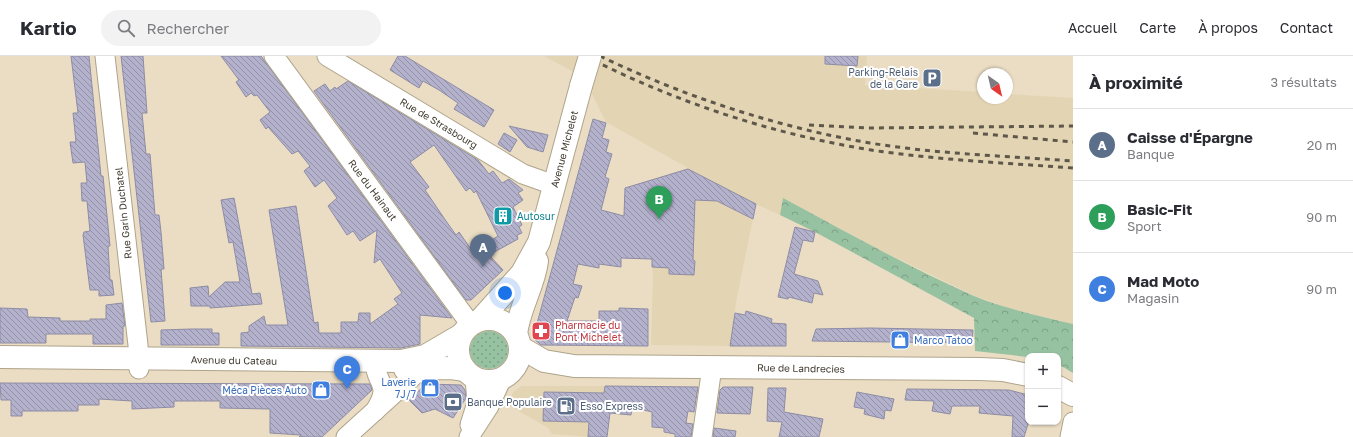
<!DOCTYPE html>
<html lang="fr">
<head>
<meta charset="utf-8">
<style>
	body { margin:0; font-family:"Golos Text",sans-serif; background:#f2f2f3; color:#2b2b33 }
	.controls { position:absolute; right:12px; bottom:12px; display:grid; overflow:hidden; border-radius:8px; box-shadow:0 1px 3px #0004 }
	.controls button { width:36px; height:36px; display:grid; place-items:center; padding:0; border:0; border-bottom:1px solid #e1e1e2; background:#fff; color:#2b2b33; font:20px sans-serif }
	.compass { position:absolute; left:977px; top:12px; width:36px; height:36px; border-radius:50%; background:#fff; box-shadow:0 1px 3px #0004; rotate:146deg }
	.you { position:absolute; left:505px; top:237px; width:14px; height:14px; margin:-10px; border:3px solid #fff; border-radius:50%; background:#1a73e8; box-shadow:0 0 0 6px #1a73e833 }
	.badge { display:grid; place-items:center; width:26px; height:26px; border-radius:50%; background:#111827; color:#fff; font-size:13px; font-weight:700 }
	.pin { position:absolute; translate:-50% -33px; filter:drop-shadow(0 1px 2px #0008) }
	.pin::after { content:''; position:absolute; top:21px; width:14px; height:12px; background:inherit; clip-path:polygon(0 0,100% 0,50% 100%) }
	.list { margin:0; padding:0; list-style:none }
	h2 { display:flex; justify-content:space-between; align-items:center; height:52px; margin:0; padding:0 16px; font-size:17px }
	h2 small { font-size:13px; font-weight:400; color:#7c7c81 }
	.list li { display:grid; grid-template-columns:26px 1fr auto; gap:12px; align-items:center; box-sizing:border-box; height:72px; padding:0 16px; border-top:1px solid #e1e1e2 }
	.list b { display:block; font-size:15px; white-space:nowrap }
	.list p { margin:0; font-size:13px; white-space:nowrap; color:#7c7c81 }
	.list em { font-size:13px; font-style:normal; color:#7c7c81 }
	.icon { flex:none; width:22px; height:22px; fill:none; stroke:currentColor; stroke-width:2; stroke-linecap:round; stroke-linejoin:round }
	.map { position:relative; flex:none; width:1073px; height:381px; overflow:hidden }
	header { display:flex; align-items:center; gap:24px; box-sizing:border-box; height:56px; padding:0 20px; background:#fff; border-bottom:1px solid #e1e1e2 }
	header strong { font-size:19px }
	nav { display:flex; gap:22px; margin-inline-start:auto; font-size:14px }
	.search { width:280px; height:36px; background:#f2f2f3; display:flex; align-items:center; gap:10px; box-sizing:border-box; padding:0 14px; border-radius:22px; color:#7c7c81; font-size:15px }
	main { display:flex }
	aside { flex:1; background:#fff }
	.map>svg:first-child { display:block }
</style>
</head>
<body>
<header>
<strong>Kartio</strong>
<div class="search"><svg class="icon" aria-label="search" viewBox="0 0 24 24"><circle cx="10" cy="10" r="6"/><path d="M15 15l6 6"/></svg>Rechercher</div>
<nav><a>Accueil</a><a>Carte</a><a>À propos</a><a>Contact</a></nav>
</header>
<main>
<div class="map">
<svg width="1073" height="381" viewBox="0 0 1073 381">
	<defs>
		<pattern id="grass-dots" width="8" height="8" patternUnits="userSpaceOnUse"><rect width="8" height="8" fill="#97c2a1"/><path d="M2 2h.1M6 6h.1" fill="none" stroke="#7d9f84" stroke-width="1.8" stroke-linecap="round"/></pattern>
		<pattern id="forest-crowns" width="20" height="18" patternUnits="userSpaceOnUse"><rect width="20" height="18" fill="#97c2a1"/><path d="M2 6a3 3 0 1 1 6 0M12 15a3 3 0 1 1 6 0" fill="none" stroke="#7d9f84"/></pattern>
		<pattern id="building-back-hatch" width="6" height="6" patternUnits="userSpaceOnUse"><rect width="6" height="6" fill="#b3b1cc"/><path d="M-1 5l2 2M0 0l6 6M5-1l2 2" fill="none" stroke="#9391a6"/></pattern>
	</defs>
	<rect width="100%" height="100%" fill="#eaddc3"/>
	<g fill="#e3d4b3">
		<polygon points="544,0 867,0 865,29 983,36 983,42 1007,42 1007,38 1073,42 1073,268 1012,253 975,240 864,186 783,142 780,159 756,148 736,246 730,290 651,289 653,222 652,203 621,202 621,211 599,208 556,196 561,179 599,190 622,182 625,132 688,112 606,66 592,38 594,27"/>
		<polygon points="522,330 605,330 602,371 590,381 552,378 548,372 507,348 514,335"/>
	</g>
	<circle fill="url(#grass-dots)" cx="489" cy="294" r="19"/>
	<path fill="url(#forest-crowns)" d="M 783,142 C 846,176 909,211 974,240 C 1006,253 1040,260 1073,268 L 1073,317 L 1058,308 L 1058,300 L 1028,301 L 975,295 L 974,262 L 815,176 L 780,159 Z"/>
	<g fill="url(#building-back-hatch)" stroke="#8e8ca5" fill-rule="evenodd">
		<polygon points="71,0 89,0 101,120 103,120 110,190 108,190 110,224 112,224 114,239 99,240 99,234 90,234 83,179 84,176 90,175 87,145 82,145 81,127 87,127 85,106 73,107 70,86 76,86 73,57 78,57"/>
		<polygon points="121,0 143,0 147,57 142,57 146,98 150,98 155,159 159,159 161,176 164,213 161,213 165,265 151,266"/>
		<polygon points="221,0 261,0 452,262 420,259 420,288 401,292 241,290 241,277 249,276 249,270 264,260 266,269 288,269 269,154 296,150 314,267 318,266 319,277 341,277 341,266 358,266 359,257 370,257 370,268 398,248 394,243 402,237 380,203 374,207 377,174 360,185 353,175 347,179 328,150 337,142 324,124 315,131 304,115 310,110 298,95 292,98 268,71 266,73 260,64 270,56 257,39 254,40 251,37 246,41 236,26 239,24"/>
		<polygon points="398,0 405,0 494,54 484,71 454,53 458,47 439,34 423,25 419,32 390,14"/>
		<polygon points="825,0 858,0 857,10 825,8"/>
		<path d="M 348,25 L 478,104 L 489,118 L 493,115 L 502,127 L 509,123 L 523,134 L 518,137 L 523,144 L 513,151 L 522,169 L 519,171 L 522,177 L 517,179 L 518,183 L 489,199 L 503,214 L 471,244 L 466,244 L 314,35 L 325,28 L 330,35 L 335,31 L 336,33 ZM 434,89 L 466,135 L 470,132 L 474,137 L 476,135 L 498,180 L 473,196 L 459,176 L 456,179 L 446,165 L 425,134 L 429,131 L 410,106 Z"/>
		<polygon points="593,63 606,67 602,82 609,84 606,96 612,98 605,121 609,123 601,154 624,160 625,132 688,113 756,148 753,163 717,145 695,144 693,204 695,205 694,219 669,218 669,212 652,211 652,203 621,202 621,211 599,208 599,212 578,208 573,228 582,230 578,242 575,241 567,265 599,265 599,255 619,255 619,252 648,253 648,290 541,289 533,282"/>
		<polygon points="509,70 548,79 543,96 527,91"/>
		<polygon points="504,77 517,84 510,96 498,88"/>
		<polygon points="234,142 252,238 260,237 262,248 210,252 210,250 191,250 190,232 208,230 209,241 225,226 240,226 233,186 229,187 221,144"/>
		<polygon points="795,171 815,176 813,186 803,184 794,218 818,225 823,239 814,237 812,247 789,241 788,243 778,241"/>
		<polygon points="122,247 125,270 123,270 123,288 93,288 93,278 46,278 46,287 0,287 0,252 27,253 28,261 60,262 60,265 90,265 90,263 106,263 106,249"/>
		<polygon points="746,255 772,263 771,267 786,268 786,290 730,290 735,257 745,259"/>
		<polygon points="870,272 973,274 972,287 812,285 816,273"/>
		<polygon points="191,273 212,273 212,277 219,277 219,289 161,289 161,274"/>
		<polygon points="0,327 370,328 372,334 322,381 299,381 301,379 270,377 270,353 220,352 220,345 174,345 174,351 132,353 132,345 99,343 99,349 78,349 78,355 22,355 22,360 11,360 11,344 1,344"/>
		<polygon points="426,328 461,329 465,334 466,342 453,362 435,353 422,357 409,344"/>
		<polygon points="605,330 698,331 694,356 688,355 686,367 693,368 691,381 675,381 675,378 664,376 664,372 652,371 652,356 632,351 631,359 610,357 607,381 588,381 589,366 543,365 544,336 604,337"/>
		<polygon points="723,331 753,331 750,358 717,357 720,334"/>
		<polygon points="768,332 786,332 784,356 823,363 819,381 779,381 782,366 767,365"/>
		<polygon points="907,333 1009,334 1028,339 1028,368 1024,381 1012,381 1013,360 979,357 980,350 952,350 950,358 932,355 934,345 905,344"/>
		<polygon points="857,336 894,343 891,355 885,354 884,363 864,358 865,353 854,351"/>
		<polygon points="714,372 736,375 735,381 713,381"/>
	</g>
	<g fill="none" stroke-linecap="round" stroke-linejoin="round">
		<g stroke="#afa48b" stroke-width="21">
			<g id="minor">
				<polyline points="105,0 138,289 139,313"/>
				<polyline points="274,0 471,269"/>
				<polyline points="327,0 523,118 554,129"/>
				<path d="M 375,355 C 393,326 375,330 375,305"/>
				<polyline points="470,369 477,347 475,322"/>
				<polyline points="346,381 421,313"/>
				<polyline points="469,381 489,350 502,322"/>
				<polyline points="702,381 712,311"/>
				<polyline points="1070,381 1073,366"/>
			</g>
		</g>
		<g stroke="#afa48b" stroke-width="24">
			<g id="major">
				<circle cx="489" cy="294" r="31"/>
				<polyline points="480,264 522,217 539,186 581,30"/>
				<path d="M 516,278 C 519,252 534,230 537,205"/>
				<polyline points="520,291 544,305 574,310 980,313 1003,314 1028,319"/>
				<polyline points="0,301 401,305 425,300 461,279"/>
				<polyline points="405,313 451,312 465,314"/>
				<polyline points="1058,331 1073,339"/>
			</g>
		</g>
		<use href="#minor" stroke="#fff" stroke-width="19"/>
		<use href="#major" stroke="#fff" stroke-width="22"/>
		<g stroke="#5e584a" stroke-width="3" stroke-dasharray="5 5" stroke-linecap="butt">
			<path d="M 585,0 C 675,46 772,78 871,94 C 938,104 1006,107 1073,112"/>
			<path d="M 600,0 C 685,41 777,71 870,87 C 937,98 1006,100 1073,105"/>
			<polyline points="809,69 868,72 1073,70"/>
			<polyline points="973,77 1073,86"/>
		</g>
		<g stroke="#afa48b" stroke-width="24" stroke-linecap="butt">
			<polyline id="major-bridge" points="581,30 590,0"/>
		</g>
		<use href="#major-bridge" stroke="#fff" stroke-width="22"/>
	</g>
	<defs>
		<g id="parking-square" transform="scale(1)"><rect x="-9" y="-9" width="18" height="18" rx="4" fill="#5c6f8a" stroke="#fff"/><path d="M-3.5-5.5H1a3.5 3.5 0 0 1 0 7H-1V5.5H-3.5ZM-1-3.4V-.6H.8a1.4 1.4 0 0 0 0-2.8Z" fill="#fff"/></g>
		<g id="building-square" transform="scale(1)"><rect x="-9" y="-9" width="18" height="18" rx="4" fill="#0f9aa8" stroke="#fff"/><path d="M-4-6H4V6H1V3H-1V6H-4ZM-2.5-4.3h1.7v1.8h-1.7ZM.8-4.3h1.7v1.8H.8ZM-2.5-1h1.7V.8h-1.7ZM.8-1h1.7V.8H.8Z" fill="#fff"/></g>
		<g id="pharmacy-square" transform="scale(1)"><rect x="-9" y="-9" width="18" height="18" rx="4" fill="#e0444e" stroke="#fff"/><path d="M-2-6h4v4h4v4h-4v4h-4v-4h-4v-4h4Z" fill="#fff"/></g>
		<g id="shop-square" transform="scale(1)"><rect x="-9" y="-9" width="18" height="18" rx="4" fill="#3f7fe0" stroke="#fff"/><path d="M-5-2.5h2.3a2.7 3.5 0 0 1 5.4 0H5L5.5 6h-11ZM-1.5-2.5h3a1.5 2.3 0 0 0-3 0Z" fill="#fff"/></g>
		<g id="bank-square" transform="scale(1)"><rect x="-9" y="-9" width="18" height="18" rx="4" fill="#5c6f8a" stroke="#fff"/><path d="M-6-4H6V4H-6ZM0-2.3a2.3 2.3 0 1 0 0 4.6a2.3 2.3 0 1 0 0-4.6Z" fill="#fff"/></g>
		<g id="fuel-square" transform="scale(1)"><rect x="-9" y="-9" width="18" height="18" rx="4" fill="#5c6f8a" stroke="#fff"/><path d="M-5.5-6h7V0h2V4h1.3V-2.5L3-4.5l.8-.8L6-3V5H2.5V1h-1V6h-7ZM-4.2-4.7v3.2H.2V-4.7Z" fill="#fff"/></g>
	</defs>
	<g fill-rule="evenodd">
		<use href="#parking-square" x="932" y="22"/>
		<use href="#building-square" x="503" y="160"/>
		<use href="#pharmacy-square" x="541" y="275"/>
		<use href="#shop-square" x="900" y="284"/>
		<use href="#shop-square" x="430" y="332"/>
		<use href="#shop-square" x="321" y="334"/>
		<use href="#bank-square" x="453" y="346"/>
		<use href="#fuel-square" x="566" y="350"/>
	</g>
	<g text-anchor="middle" stroke-width="4" stroke-linejoin="round" paint-order="stroke">
		<g font-size="10" fill="#4e5e75" stroke="#fff" text-anchor="start">
			<text x="918" y="20" text-anchor="end">Parking-Relais<tspan x="918" dy="12">de la Gare</tspan></text>
			<text x="467" y="350">Banque Populaire</text>
			<text x="580" y="354">Esso Express</text>
		</g>
		<g font-size="10" fill="#413c31" stroke="#fff">
			<text transform="translate(439 67) rotate(31)" y="4">Rue de Strasbourg</text>
			<text transform="translate(564 93) rotate(-75)" y="4">Avenue Michelet</text>
			<text transform="translate(373 134) rotate(53)" y="4">Rue du Hainaut</text>
			<text transform="translate(123 157) rotate(-96)" y="4">Rue Garin Duchatel</text>
			<text transform="translate(234 304) rotate(1)" y="4">Avenue du Cateau</text>
			<text transform="translate(801 312) rotate(1)" y="4">Rue de Landrecies</text>
		</g>
		<g font-size="10" fill="#0d838f" stroke="#fff" text-anchor="start">
			<text x="517" y="164">Autosur</text>
		</g>
		<g font-size="10" fill="#be3a42" stroke="#fff" text-anchor="start">
			<text x="555" y="273">Pharmacie du<tspan x="555" dy="12">Pont Michelet</tspan></text>
		</g>
		<g font-size="10" fill="#366cbe" stroke="#fff" text-anchor="end">
			<text x="914" y="288" text-anchor="start">Marco Tatoo</text>
			<text x="416" y="330">Laverie<tspan x="416" dy="12">7J/7</tspan></text>
			<text x="307" y="338">Méca Pièces Auto</text>
		</g>
	</g>
</svg>
<div class="controls">
<button>+</button>
<button>−</button>
</div>
<svg class="compass" viewBox="-18 -18 36 36"><path d="M0-13l5 13h-10z" fill="#e53935"/><path d="M0 13l5-13h-10z" fill="#7c7c81"/></svg>
<div class="you"></div>
<div class="pin badge" style="left:483px;top:211px;background:#5c6f8a">A</div>
<div class="pin badge" style="left:659px;top:163px;background:#2e9e5b">B</div>
<div class="pin badge" style="left:347px;top:333px;background:#3f7fe0">C</div>
</div>
<aside>
<h2>À proximité<small>3 résultats</small></h2>
<ul class="list">
<li><span class="badge" style="background:#5c6f8a">A</span><div><b>Caisse d'Épargne</b><p>Banque</p></div><em>20 m</em></li>
<li><span class="badge" style="background:#2e9e5b">B</span><div><b>Basic-Fit</b><p>Sport</p></div><em>90 m</em></li>
<li><span class="badge" style="background:#3f7fe0">C</span><div><b>Mad Moto</b><p>Magasin</p></div><em>90 m</em></li>
</ul>
</aside>
</main>
</body>
</html>
